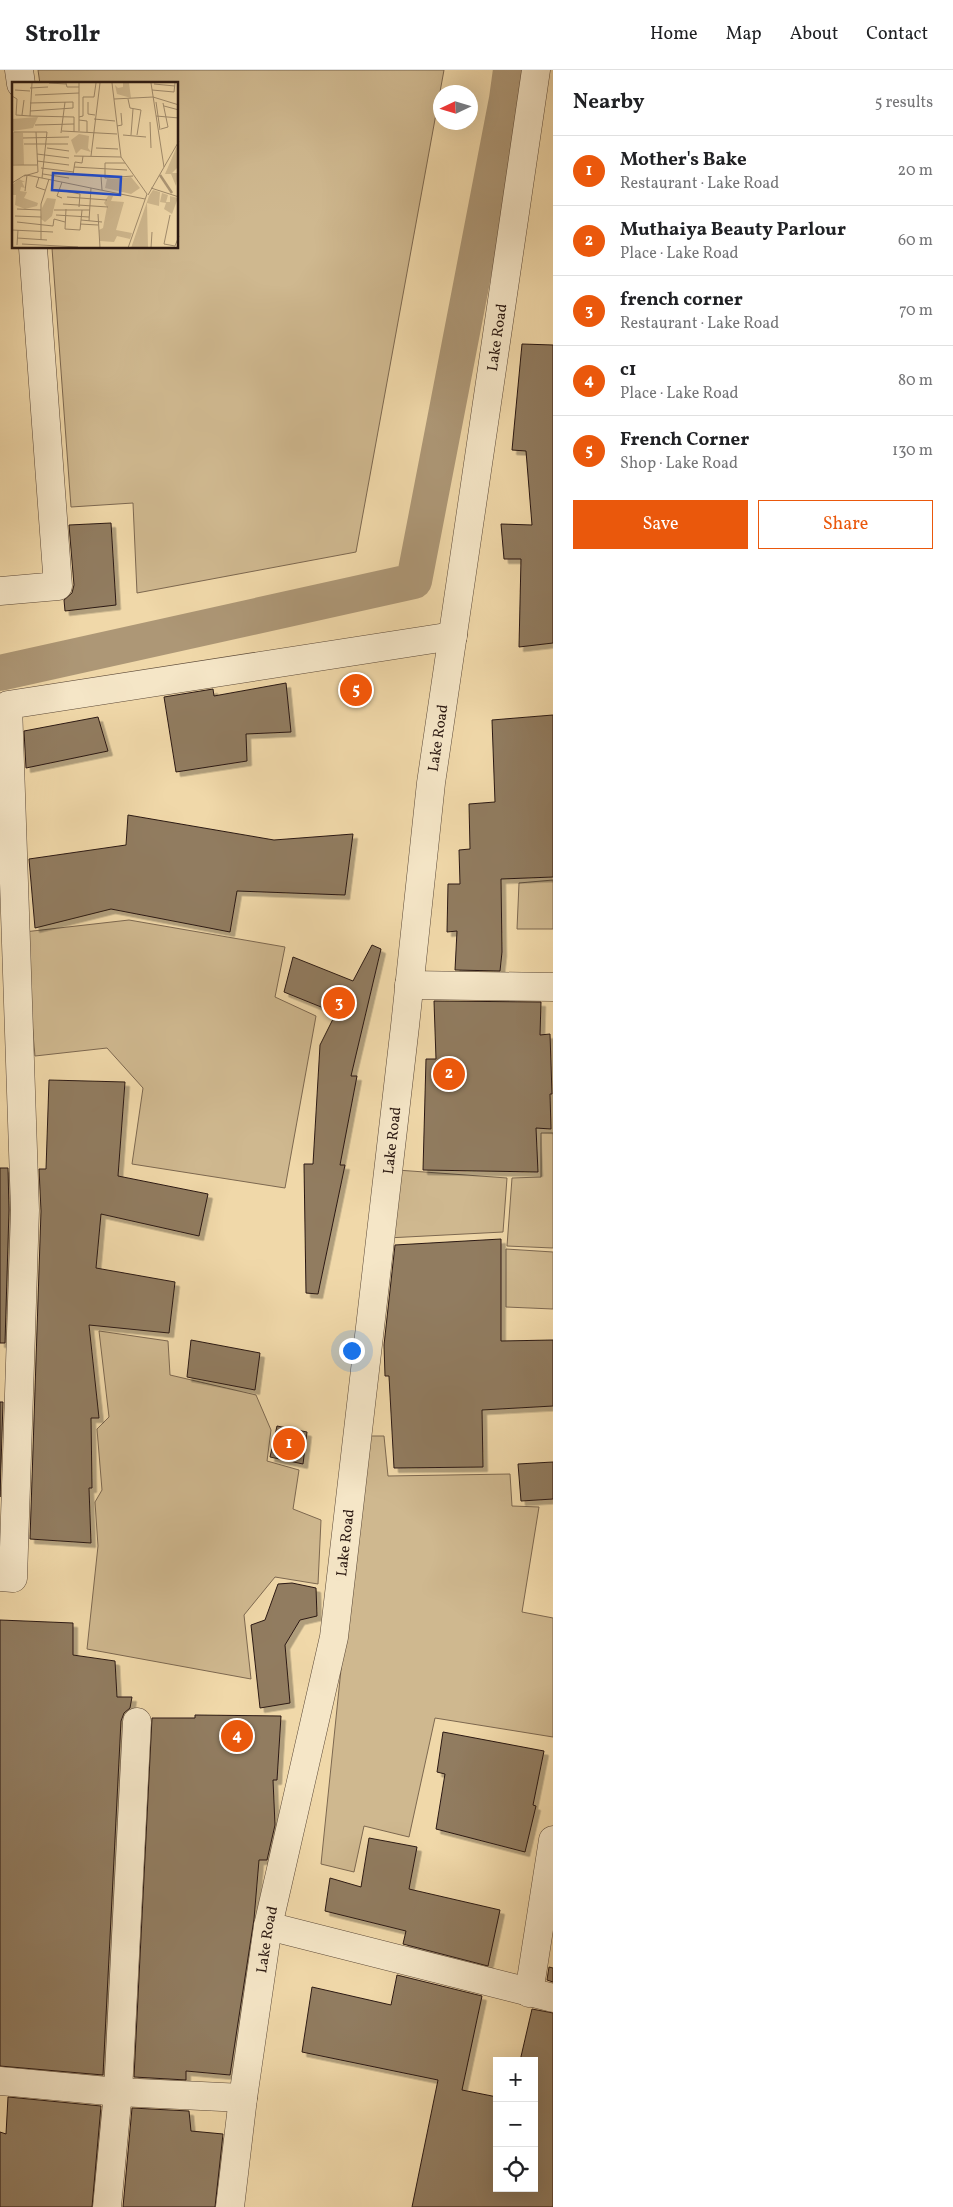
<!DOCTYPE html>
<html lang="en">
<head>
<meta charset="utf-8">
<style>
	body { margin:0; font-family:Vollkorn,serif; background:#f2f2f2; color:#202124 }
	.controls { position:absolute; right:15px; bottom:15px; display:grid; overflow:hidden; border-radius:0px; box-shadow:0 5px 20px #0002 }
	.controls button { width:45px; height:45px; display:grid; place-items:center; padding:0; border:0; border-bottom:1px solid #e0e0e0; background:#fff; color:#202124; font:25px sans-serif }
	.compass { position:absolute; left:433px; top:15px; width:45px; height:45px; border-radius:50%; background:#fff; box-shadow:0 5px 20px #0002; rotate:266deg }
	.you { position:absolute; left:351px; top:1280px; width:18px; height:18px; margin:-12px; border:4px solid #fff; border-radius:50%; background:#1a73e8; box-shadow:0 0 0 8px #1a73e833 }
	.badge { display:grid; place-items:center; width:32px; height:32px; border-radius:50%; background:#ea580c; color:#fff; font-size:16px; font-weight:700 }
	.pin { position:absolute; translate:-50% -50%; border:2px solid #fff; box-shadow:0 1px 5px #0006 }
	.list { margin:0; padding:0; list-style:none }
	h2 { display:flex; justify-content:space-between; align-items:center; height:65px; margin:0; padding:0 20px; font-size:21px }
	h2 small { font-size:16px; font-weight:400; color:#757577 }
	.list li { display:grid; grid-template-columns:32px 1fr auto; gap:15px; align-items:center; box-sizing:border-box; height:70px; padding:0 20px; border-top:1px solid #e0e0e0 }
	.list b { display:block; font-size:19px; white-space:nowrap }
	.list p { margin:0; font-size:16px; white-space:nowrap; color:#757577 }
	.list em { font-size:16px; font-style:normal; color:#757577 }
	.actions { display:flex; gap:10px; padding:15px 20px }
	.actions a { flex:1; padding:11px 0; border:1px solid #ea580c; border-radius:0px; text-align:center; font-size:18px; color:#ea580c }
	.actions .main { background:#ea580c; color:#fff }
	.icon { flex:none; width:28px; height:28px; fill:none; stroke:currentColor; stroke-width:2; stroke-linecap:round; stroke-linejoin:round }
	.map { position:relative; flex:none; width:553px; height:2137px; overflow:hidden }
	header { display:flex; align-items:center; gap:30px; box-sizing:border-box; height:70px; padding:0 25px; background:#fff; border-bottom:1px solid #e0e0e0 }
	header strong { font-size:24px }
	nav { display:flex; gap:28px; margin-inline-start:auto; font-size:18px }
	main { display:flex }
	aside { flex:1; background:#fff }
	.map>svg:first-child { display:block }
</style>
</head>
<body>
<header>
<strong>Strollr</strong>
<nav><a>Home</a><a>Map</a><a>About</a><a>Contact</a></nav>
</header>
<main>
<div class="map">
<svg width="553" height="2137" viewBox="0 0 553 2137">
	<defs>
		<filter id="shadow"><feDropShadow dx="4.5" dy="4.5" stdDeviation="0" flood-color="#0004"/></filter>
	</defs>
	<rect width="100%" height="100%" fill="#f0d8a9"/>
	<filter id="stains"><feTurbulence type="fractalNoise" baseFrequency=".004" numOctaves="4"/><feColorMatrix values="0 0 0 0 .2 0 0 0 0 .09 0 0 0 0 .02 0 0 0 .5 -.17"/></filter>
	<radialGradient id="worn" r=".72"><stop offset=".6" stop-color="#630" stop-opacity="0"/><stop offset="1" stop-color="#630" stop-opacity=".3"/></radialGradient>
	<g fill="#cfb88f" stroke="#7d6850">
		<polygon points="38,0 444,0 356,482 137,523 133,433 71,437 52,178 178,178 178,14 40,14"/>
		<polygon points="553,810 553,859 517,859 519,813"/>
		<polygon points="129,850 285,877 275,927 316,946 285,1118 132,1094 143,1018 107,978 35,986 24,862"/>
		<polygon points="541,1063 553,1063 553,1178 507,1176 512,1108 541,1107"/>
		<polygon points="397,1100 507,1108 503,1162 387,1168"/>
		<polygon points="506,1179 553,1182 553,1239 506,1237"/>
		<polygon points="99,1261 168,1271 170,1305 256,1325 271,1360 267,1391 299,1400 293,1439 321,1450 318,1514 275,1507 244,1545 251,1609 87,1579 98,1476 95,1432 102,1420 97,1359 109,1347"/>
		<polygon points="365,1366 384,1366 388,1406 510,1404 512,1436 539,1437 522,1542 553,1548 553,1667 435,1648 409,1767 364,1756 354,1802 321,1794"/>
	</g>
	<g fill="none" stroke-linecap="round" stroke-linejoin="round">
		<polyline stroke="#ad9776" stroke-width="36" points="0,603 414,511 507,29 511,0"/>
	</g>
	<g fill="#917c61" stroke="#2b1912" filter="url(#shadow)">
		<polygon points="522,274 553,275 553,573 519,577 521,489 504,489 501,454 532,455 526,381 512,380"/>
		<polygon points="111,453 116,535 65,541 64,530 72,523 74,515 69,455"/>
		<polygon points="286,613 291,662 246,664 247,691 176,702 164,627 213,619 214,626"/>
		<polygon points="553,645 553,807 501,809 502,882 500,901 455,900 457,861 447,862 448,814 460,814 459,780 470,779 469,734 495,732 492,650"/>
		<polygon points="98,647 108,681 26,698 24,661"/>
		<polygon points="128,745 274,770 353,764 345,825 237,821 230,862 111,839 35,858 29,789 126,775"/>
		<polygon points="372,875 381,879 351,1006 357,1006 340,1095 345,1095 318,1224 306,1223 304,1094 313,1094 320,975 336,943 284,922 293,887 353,911"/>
		<polygon points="434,931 541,932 540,965 550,964 552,1024 550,1024 551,1059 536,1058 538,1102 423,1100 426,989 436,989"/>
		<polygon points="49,1010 125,1012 118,1106 208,1124 199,1166 101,1144 96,1198 175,1212 169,1263 89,1255 99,1348 91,1348 92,1418 89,1418 91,1473 30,1469 41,1141 39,1099 46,1099"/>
		<polygon points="0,1098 8,1098 9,1140 5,1273 0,1273"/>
		<polygon points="501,1169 501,1271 553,1270 553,1336 482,1340 483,1397 394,1398 389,1306 385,1306 384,1275 395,1175"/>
		<polygon points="191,1270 260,1283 255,1320 187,1307"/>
		<polygon points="0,1332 3,1332 0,1427"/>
		<polygon points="277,1356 307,1362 303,1394 270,1387"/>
		<polygon points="553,1392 553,1429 521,1431 518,1394"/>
		<polygon points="292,1513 316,1518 317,1546 300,1550 285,1575 290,1633 260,1638 251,1555 265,1550 278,1514"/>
		<polygon points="0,1550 73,1553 73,1585 115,1591 117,1627 132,1627 130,1638 124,1643 121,1651 103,2005 0,1996"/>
		<polygon points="195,1645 281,1646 277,1710 273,1710 275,1755 267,1790 259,1790 254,1849 230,2005 186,2001 186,2010 134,2007 152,1648 195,1648"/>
		<polygon points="443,1662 544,1681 533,1735 536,1736 525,1782 436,1759 445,1704 437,1702"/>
		<polygon points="369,1768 417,1777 409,1819 500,1840 488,1896 403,1874 406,1861 325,1841 330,1808 361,1817"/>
		<polygon points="549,1897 553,1898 553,1912 547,1910"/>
		<polygon points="397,1905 482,1926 462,2020 497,2027 497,2118 534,2118 534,1991 520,1991 532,1939 553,1943 553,2137 412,2137 438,2010 302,1982 312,1917 391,1935"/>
		<polygon points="8,2027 101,2036 92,2137 0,2137 0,2062 6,2064"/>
		<polygon points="132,2038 189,2041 191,2061 223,2064 215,2137 123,2137"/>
	</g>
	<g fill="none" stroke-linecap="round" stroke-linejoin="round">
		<g stroke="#5c4938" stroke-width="29">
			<g id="street">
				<polyline points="19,0 21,14"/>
				<polyline points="0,521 58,516 33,178"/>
				<polyline points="409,915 553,917"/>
				<polyline points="0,1507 13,1508 25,1140 8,635 453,566"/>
				<polyline points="268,1856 553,1928"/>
				<polyline points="529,1923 553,1770"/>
				<polyline points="0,2011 118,2022 243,2028"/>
				<polyline points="107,2137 118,2022 137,1652"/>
				<path id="s1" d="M 230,2137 L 243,2028 L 268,1856 L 334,1567 L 405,956 L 431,713 L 536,0"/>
			</g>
		</g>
		<use href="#street" stroke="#f5e6c7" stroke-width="28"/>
	</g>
	<g text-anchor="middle" stroke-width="4" stroke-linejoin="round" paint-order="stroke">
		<g font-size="15" fill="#2b1912" stroke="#f5e6c7">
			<text dy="5" stroke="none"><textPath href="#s1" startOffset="1890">Lake Road</textPath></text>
			<text dy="5" stroke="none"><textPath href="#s1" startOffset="1485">Lake Road</textPath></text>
			<text dy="5" stroke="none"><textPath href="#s1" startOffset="1080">Lake Road</textPath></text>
			<text dy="5" stroke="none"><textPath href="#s1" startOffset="675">Lake Road</textPath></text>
			<text dy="5" stroke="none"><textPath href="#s1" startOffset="270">Lake Road</textPath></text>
		</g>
	</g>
	<g transform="translate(12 12)">
		<rect width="166" height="166" fill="#f0d8a9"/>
		<path d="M 111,1 L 117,1 L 119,16 L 105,12 L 103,3 L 106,6 L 111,5 ZM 26,35 L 21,46 L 0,49 L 0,37 ZM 0,50 L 11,51 L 12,83 L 0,82 ZM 67,52 L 77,54 L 76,66 L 79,70 L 69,67 L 64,72 L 59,58 ZM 166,62 L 166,85 L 160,91 L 166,91 L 164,104 L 159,92 L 153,92 ZM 119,95 L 128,106 L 119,112 L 93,106 L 95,97 ZM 7,97 L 13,100 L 10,100 L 13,106 L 9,105 L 8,109 L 15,110 L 12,116 L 26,121 L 25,124 L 13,127 L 3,123 L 4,113 L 0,113 L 0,103 ZM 141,108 L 148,110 L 147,124 L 135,121 L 136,166 L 119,166 L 137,114 ZM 150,111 L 156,113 L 154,120 L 158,120 L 158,114 L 166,116 L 160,132 L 152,127 L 154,121 L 148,120 ZM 96,114 L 101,114 L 99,119 L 112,120 L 104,148 L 120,151 L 118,157 L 105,154 L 102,160 L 88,159 L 87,148 L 91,146 L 95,125 L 92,121 ZM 35,116 L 44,117 L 40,134 L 33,140 L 29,137 L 30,126 Z" fill="#cfb88f"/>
		<path fill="none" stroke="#ad9776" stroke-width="2.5" d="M 148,93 L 160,111"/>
		<path fill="none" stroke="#a18c6d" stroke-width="1" d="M 37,1 L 54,2M 54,1 L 55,5 L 67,5M 67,1 L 67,49M 100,1 L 109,75 L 135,112 L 116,166M 139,1 L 152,85M 142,2 L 163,4M 18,6 L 36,5M 3,8 L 18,9M 140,8 L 162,10 L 163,1M 23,13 L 67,11M 0,14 L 5,17 L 4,33 L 18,34 L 20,1M 141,15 L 167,23M 102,17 L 141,15M 116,17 L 118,26 L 129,28 L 125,53M 76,20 L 76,32 L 83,33M 144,20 L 148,48M 152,24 L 167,28M 18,29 L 61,26 L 61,20 L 18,21M 10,33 L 12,18M 18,34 L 62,35 L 62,50M 144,34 L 167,36M 67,35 L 71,34 L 71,15 L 82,15 L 84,1M 82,37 L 103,39M 67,38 L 75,39 L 75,50M 138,40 L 139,66M 23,43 L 62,42M 105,44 L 110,43 L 109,31M 149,47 L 156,45 L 151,21M 50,49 L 105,52M 2,50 L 35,50 L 30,96M 49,51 L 53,20M 111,53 L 134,55M 119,53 L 121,27M 11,56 L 57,55M 12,62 L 56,62M 35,66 L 57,69M 84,66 L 106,67M 25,72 L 57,76M 62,74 L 109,75M 71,74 L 70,81 L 63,80 L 61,92 L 89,94 L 90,108M 79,74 L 88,1M 25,79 L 57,83M 113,81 L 93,81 L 93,96 L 121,94M 0,83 L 25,83M 62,85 L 115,88M 29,86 L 62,90M 31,92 L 57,96M 12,94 L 26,90 L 24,50M 27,95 L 24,105 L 33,108M 50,100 L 45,114 L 50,116M 0,101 L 13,93 L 20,94 L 133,117M 139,106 L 167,115M 47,108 L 68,112 L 67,125M 13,109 L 15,93M 136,113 L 167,59M 55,115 L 95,118M 51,122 L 96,125M 5,127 L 29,128M 54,127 L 53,147 L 68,148 L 70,128M 42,128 L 78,128M 86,132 L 88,166M 44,133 L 77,135M 158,133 L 152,162 L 163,164 L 167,154M 3,134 L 29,135M 69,138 L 90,140M 77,139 L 79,106M 5,140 L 41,144 L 42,137 L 53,140M 68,142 L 86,143M 0,148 L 41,150M 5,156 L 35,158M 29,158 L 29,122 L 37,97M 10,162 L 66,165M 5,163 L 6,148M 139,166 L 140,150"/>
		<path fill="#1d4ed8" fill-opacity="0.15" stroke="#1d4ed8" stroke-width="2.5" d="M 41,91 L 109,95 L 108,113 L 40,108 Z"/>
		<rect width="166" height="166" fill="none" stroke="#2b1912" stroke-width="2.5"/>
	</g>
	<rect width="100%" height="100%" filter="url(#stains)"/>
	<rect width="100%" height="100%" fill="url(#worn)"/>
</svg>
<div class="controls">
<button>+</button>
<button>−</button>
<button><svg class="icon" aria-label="locate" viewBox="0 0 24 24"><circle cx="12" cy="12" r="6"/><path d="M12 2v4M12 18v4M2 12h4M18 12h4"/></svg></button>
</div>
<svg class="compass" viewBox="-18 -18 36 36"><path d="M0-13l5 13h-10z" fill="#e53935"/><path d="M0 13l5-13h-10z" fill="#757577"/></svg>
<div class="you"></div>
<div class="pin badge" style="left:289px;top:1374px">1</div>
<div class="pin badge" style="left:449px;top:1004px">2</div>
<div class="pin badge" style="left:339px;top:933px">3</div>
<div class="pin badge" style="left:237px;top:1666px">4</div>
<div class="pin badge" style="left:356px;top:620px">5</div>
</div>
<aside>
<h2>Nearby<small>5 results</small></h2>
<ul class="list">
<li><span class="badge">1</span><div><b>Mother's Bake</b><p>Restaurant · Lake Road</p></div><em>20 m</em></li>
<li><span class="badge">2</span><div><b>Muthaiya Beauty Parlour</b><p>Place · Lake Road</p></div><em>60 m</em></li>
<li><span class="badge">3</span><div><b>french corner</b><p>Restaurant · Lake Road</p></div><em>70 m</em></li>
<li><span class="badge">4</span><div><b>c1</b><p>Place · Lake Road</p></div><em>80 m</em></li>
<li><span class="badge">5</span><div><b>French Corner</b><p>Shop · Lake Road</p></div><em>130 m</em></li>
</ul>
<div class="actions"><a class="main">Save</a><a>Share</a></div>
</aside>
</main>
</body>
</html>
